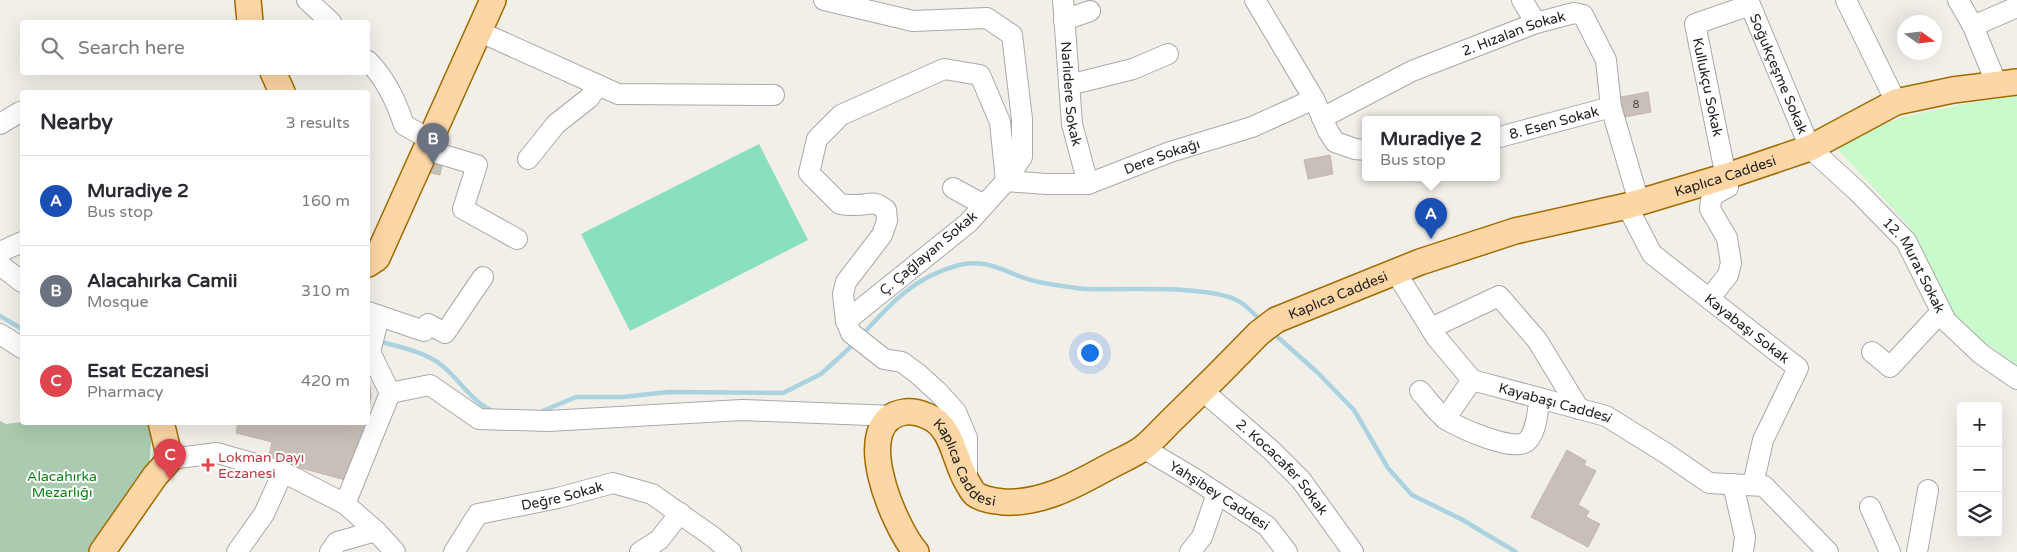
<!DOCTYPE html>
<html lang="en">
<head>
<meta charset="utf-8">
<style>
	body { margin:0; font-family:"Varela Round",sans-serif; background:#f2f2f3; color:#2b2b33 }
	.controls { position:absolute; right:15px; bottom:15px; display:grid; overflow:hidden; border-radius:5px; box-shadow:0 5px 20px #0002 }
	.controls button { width:45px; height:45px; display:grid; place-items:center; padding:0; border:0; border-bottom:1px solid #e1e1e2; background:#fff; color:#2b2b33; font:25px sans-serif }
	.compass { position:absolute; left:1897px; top:15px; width:45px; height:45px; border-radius:50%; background:#fff; box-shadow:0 5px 20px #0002; rotate:104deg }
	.you { position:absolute; left:1089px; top:352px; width:18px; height:18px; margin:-12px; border:4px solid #fff; border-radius:50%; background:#1a73e8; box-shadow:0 0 0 8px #1a73e833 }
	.badge { display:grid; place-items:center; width:32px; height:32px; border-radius:50%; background:#d40000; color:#fff; font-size:16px; font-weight:700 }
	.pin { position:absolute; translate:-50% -41px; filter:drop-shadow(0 1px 2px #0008) }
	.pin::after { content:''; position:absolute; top:26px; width:18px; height:15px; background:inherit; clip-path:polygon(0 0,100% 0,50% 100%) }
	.popup { position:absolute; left:1362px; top:116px; width:138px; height:65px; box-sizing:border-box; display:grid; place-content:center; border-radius:5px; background:#fff; filter:drop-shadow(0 1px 4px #0005); font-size:16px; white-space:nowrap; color:#7c7c81 }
	.popup b { font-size:19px; color:#2b2b33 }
	.popup::after { content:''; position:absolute; left:50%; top:100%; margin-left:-10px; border:10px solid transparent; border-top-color:#fff }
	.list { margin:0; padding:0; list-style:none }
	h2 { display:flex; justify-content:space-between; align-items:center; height:65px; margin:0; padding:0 20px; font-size:21px }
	h2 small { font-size:16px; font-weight:400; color:#7c7c81 }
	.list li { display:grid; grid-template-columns:32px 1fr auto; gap:15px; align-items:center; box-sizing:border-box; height:90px; padding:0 20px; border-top:1px solid #e1e1e2 }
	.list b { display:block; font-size:19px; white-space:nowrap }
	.list p { margin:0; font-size:16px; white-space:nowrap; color:#7c7c81 }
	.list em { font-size:16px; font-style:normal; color:#7c7c81 }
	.icon { flex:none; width:28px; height:28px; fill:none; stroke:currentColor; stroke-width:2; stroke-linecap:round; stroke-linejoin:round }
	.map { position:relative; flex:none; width:2017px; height:552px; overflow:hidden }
	.search { position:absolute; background:#fff; box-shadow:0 5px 20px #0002; left:20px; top:20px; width:350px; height:55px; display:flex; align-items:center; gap:12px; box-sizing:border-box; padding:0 18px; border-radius:5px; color:#7c7c81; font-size:19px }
	.panel { position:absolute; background:#fff; box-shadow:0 5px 20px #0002; left:20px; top:90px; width:350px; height:335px; border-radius:5px }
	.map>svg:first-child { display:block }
</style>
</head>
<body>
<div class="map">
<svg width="2017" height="552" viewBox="0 0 2017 552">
	<rect width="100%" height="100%" fill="#f2efe9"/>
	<polygon fill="#aacbaf" points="0,421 6,424 22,422 149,423 152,434 149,465 90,552 0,552"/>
	<polygon fill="#c8facc" points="2017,95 2017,365 1950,318 1908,225 1832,143 1903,117 2003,96"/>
	<polygon fill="#88e0be" points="759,144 808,240 630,331 581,234"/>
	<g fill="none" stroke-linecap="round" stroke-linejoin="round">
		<g stroke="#aad3df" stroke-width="4.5">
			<polyline points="0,316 22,329"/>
			<polyline points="1272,332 1317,372 1354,410 1388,468 1412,495 1461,519 1516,552"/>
			<path d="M 862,335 C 891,303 914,277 959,265 C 991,257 1011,277 1039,282 C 1055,285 1072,288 1088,289 C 1131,290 1174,286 1217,294 C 1239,298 1246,305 1261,321"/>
			<path d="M 378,341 C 399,347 423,351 440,364 C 459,378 471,402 493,411"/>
			<polyline points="538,413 576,397 622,397 669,392 783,393 821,374 855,343"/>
		</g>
	</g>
	<g fill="#c7bfb8" stroke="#c4b6ab">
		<polygon points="1648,92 1651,112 1625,117 1621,97"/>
		<polygon points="425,152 444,157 440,175 421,171"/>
		<polygon points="1330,155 1333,174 1308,179 1304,160"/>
		<polygon points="368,365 371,397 368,412"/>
		<polygon points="238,422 365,422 349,481 268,459 272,442 236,433"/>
		<polygon points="1567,450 1586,461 1584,465 1596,471 1578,505 1589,511 1586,517 1600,524 1588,547 1531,517"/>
	</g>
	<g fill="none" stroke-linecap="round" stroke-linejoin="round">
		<g stroke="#a9a9a9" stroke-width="22">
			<g id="minor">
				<polyline points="307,0 331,22"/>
				<polyline points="824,0 913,21 987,18 1012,35 1022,119 1022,157 1006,181 968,223 846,321"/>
				<path id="s1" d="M 1063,0 L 1072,124 L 1088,184"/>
				<polyline points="1255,0 1314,99 1328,131 1335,142 1355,149 1366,150"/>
				<polyline points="1522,0 1536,23"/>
				<path id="s2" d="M 1748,0 L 1810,148 L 1857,191 L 1906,241 L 1946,321 L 1981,354 L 2017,379"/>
				<polyline points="1846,0 1896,102"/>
				<polyline points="1958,0 1973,26 1997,85"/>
				<polyline points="1064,20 1090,11"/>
				<polyline points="1973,26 2017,7"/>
				<polyline points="478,31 618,94 774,95"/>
				<path d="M 368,61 C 386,79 396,100 404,125 L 431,140"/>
				<polyline points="1069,85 1133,69 1168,54"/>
				<path id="s3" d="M 1322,118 L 1412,71 L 1536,23 L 1574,13 L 1583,15 L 1606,60 L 1611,107 L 1639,202"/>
				<polyline points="0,124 20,112"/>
				<path id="s4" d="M 1496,138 L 1611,107"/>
				<polyline points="427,150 477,165 463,209 517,239"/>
				<polyline points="528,159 556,124 589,98 598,85"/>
				<path id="s5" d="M 1006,181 L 1047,184 L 1088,184 L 1170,152 L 1252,127 L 1314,99"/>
				<polyline points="953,188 984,205"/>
				<path id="s6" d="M 1627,206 L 1652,254 L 1798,368 L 1763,440 L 1753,485"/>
				<polyline points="0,252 22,242"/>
				<polyline points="0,265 22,282"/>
				<path id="s7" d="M 1395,271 L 1436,337 L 1472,380 L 1606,416 L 1667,454 L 1709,483 L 1764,486 L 1828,552"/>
				<polyline points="1709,299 1728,275 1731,263 1727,238 1710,209 1711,200 1715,194 1728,187 1695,24 1750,5"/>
				<polyline points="368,312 424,331 428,324 445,333 483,277"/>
				<polyline points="1431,328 1499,296 1537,340 1579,409"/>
				<polyline points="0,334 22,348"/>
				<polyline points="1872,352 1890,367 1941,312"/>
				<path id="s8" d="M 1203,391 L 1271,450 L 1301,480 L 1353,552"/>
				<path d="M 1420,391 C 1428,400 1437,413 1447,420 C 1460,428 1513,452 1526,442 C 1537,433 1537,412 1540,398"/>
				<polyline points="390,393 430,385 479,419 548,421 742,410 893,416"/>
				<polyline points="1445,419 1472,380"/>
				<path id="s9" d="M 1143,448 L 1192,477 L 1267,526 L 1287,552"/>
				<polyline points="170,459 217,453 283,472 345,504 376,531 395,552"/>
				<path d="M 967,475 L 967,438 L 956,412 L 939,393 L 918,374 L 902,362 L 884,359 L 851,333 L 846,321 L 843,294 L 846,282 L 882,235 L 887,221 L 886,210 C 873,199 870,205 856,205 C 851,205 845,205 840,204 L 809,173 L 817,139 L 841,115 L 944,69 L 980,75 L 1000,122 L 1006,181"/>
				<polyline points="1733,484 1745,537 1743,552"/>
				<polyline points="345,504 390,393 370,352 379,317"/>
				<polyline points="1870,507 1890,552"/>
				<polyline points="237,552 264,514 283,472"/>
				<polyline points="330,552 337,542 376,531"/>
				<path id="s10" d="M 454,552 L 478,514 L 558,498 L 613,483 L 652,494 L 713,537 L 731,552"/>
				<polyline points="640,552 659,540 680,513"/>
				<polyline points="1190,552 1202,537 1217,494"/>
				<polyline points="1917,552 1928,490"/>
			</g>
		</g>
		<g stroke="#a06b00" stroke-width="28">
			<g id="major">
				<polyline points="248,0 250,22"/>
				<polyline points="273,72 282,92"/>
				<polyline points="368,264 377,258 493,0"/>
				<polyline points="102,552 155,476 170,459 161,422"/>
				<path id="s11" d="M 916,552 C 894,527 848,420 905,412 C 914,411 920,413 927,416 C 953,426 954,460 967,482 C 969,485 972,492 975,494 C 983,500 995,501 1004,502 C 1043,504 1077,484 1110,466 C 1121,460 1134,455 1143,448 C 1155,439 1165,426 1176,416 C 1204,389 1232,361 1259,333 L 1276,320 L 1420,262 L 1515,231 L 1627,206 L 1727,176 L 1810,148 L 1896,102 L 1953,90 L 2017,82"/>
			</g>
		</g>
		<use href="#minor" stroke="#fff" stroke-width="20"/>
		<use href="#major" stroke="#fcd6a4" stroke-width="25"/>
	</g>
	<path fill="#e0444e" stroke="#fff" stroke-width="2" d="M205.5 457.5h5v5h5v5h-5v5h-5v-5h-5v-5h5z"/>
	<g text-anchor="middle" stroke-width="4" stroke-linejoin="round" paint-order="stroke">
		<g font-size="11" fill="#4b4948">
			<text x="1636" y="108">8</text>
		</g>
		<g font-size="14" fill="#222" stroke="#fff">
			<text dy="5" stroke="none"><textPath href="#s3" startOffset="210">2. Hızalan Sokak</textPath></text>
			<text dy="5" stroke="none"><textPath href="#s2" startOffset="80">Soğukçeşme Sokak</textPath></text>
			<text transform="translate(1708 87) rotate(78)" y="5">Kullukçu Sokak</text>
			<text dy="5" stroke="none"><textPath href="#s1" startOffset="94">Narlıdere Sokak</textPath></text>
			<text dy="5" stroke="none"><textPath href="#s4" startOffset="60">8. Esen Sokak</textPath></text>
			<text dy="5" stroke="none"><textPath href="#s5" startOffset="161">Dere Sokağı</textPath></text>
			<text dy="5" stroke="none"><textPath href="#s11" startOffset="1118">Kaplıca Caddesi</textPath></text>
			<text transform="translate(928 253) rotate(-40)" y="5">Ç. Çağlayan Sokak</text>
			<text dy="5" stroke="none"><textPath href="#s2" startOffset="319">12. Murat Sokak</textPath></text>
			<text dy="5" stroke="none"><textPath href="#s11" startOffset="712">Kaplıca Caddesi</textPath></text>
			<text dy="5" stroke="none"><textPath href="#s6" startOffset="175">Kayabaşı Sokak</textPath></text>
			<text dy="5" stroke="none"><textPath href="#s7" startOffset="220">Kayabaşı Caddesi</textPath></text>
			<text dy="5" stroke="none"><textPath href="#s11" startOffset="248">Kaplıca Caddesi</textPath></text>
			<text dy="5" stroke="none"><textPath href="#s8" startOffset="110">2. Kocacafer Sokak</textPath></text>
			<text dy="5" stroke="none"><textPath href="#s10" startOffset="131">Değre Sokak</textPath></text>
			<text dy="5" stroke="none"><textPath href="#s9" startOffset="90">Yahşibey Caddesi</textPath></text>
		</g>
		<g font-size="14" fill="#be3a42" stroke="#fff" text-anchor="start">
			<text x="218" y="462">Lokman Dayı<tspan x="218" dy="16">Eczanesi</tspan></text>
		</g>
		<g font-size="14" fill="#0c8416" stroke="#fff">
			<text x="62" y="481">Alacahırka<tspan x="62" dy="16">Mezarlığı</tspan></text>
		</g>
	</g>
</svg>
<div class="controls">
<button>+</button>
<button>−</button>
<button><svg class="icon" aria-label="layers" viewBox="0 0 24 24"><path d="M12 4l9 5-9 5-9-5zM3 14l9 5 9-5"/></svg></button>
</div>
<svg class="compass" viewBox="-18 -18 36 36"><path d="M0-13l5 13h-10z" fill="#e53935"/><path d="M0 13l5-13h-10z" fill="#7c7c81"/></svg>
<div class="you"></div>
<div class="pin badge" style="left:1431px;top:239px;background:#1a4fb4">A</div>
<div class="popup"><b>Muradiye 2</b>Bus stop</div>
<div class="pin badge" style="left:433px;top:164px;background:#6b7280">B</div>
<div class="pin badge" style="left:170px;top:480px;background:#e0444e">C</div>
<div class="search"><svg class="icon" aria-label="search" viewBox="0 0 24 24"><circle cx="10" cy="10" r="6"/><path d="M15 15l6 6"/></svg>Search here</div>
<section class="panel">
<h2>Nearby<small>3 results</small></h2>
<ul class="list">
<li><span class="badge" style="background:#1a4fb4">A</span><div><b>Muradiye 2</b><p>Bus stop</p></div><em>160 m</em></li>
<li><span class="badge" style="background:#6b7280">B</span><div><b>Alacahırka Camii</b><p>Mosque</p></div><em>310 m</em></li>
<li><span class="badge" style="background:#e0444e">C</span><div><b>Esat Eczanesi</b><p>Pharmacy</p></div><em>420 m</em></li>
</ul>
</section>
</div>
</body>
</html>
